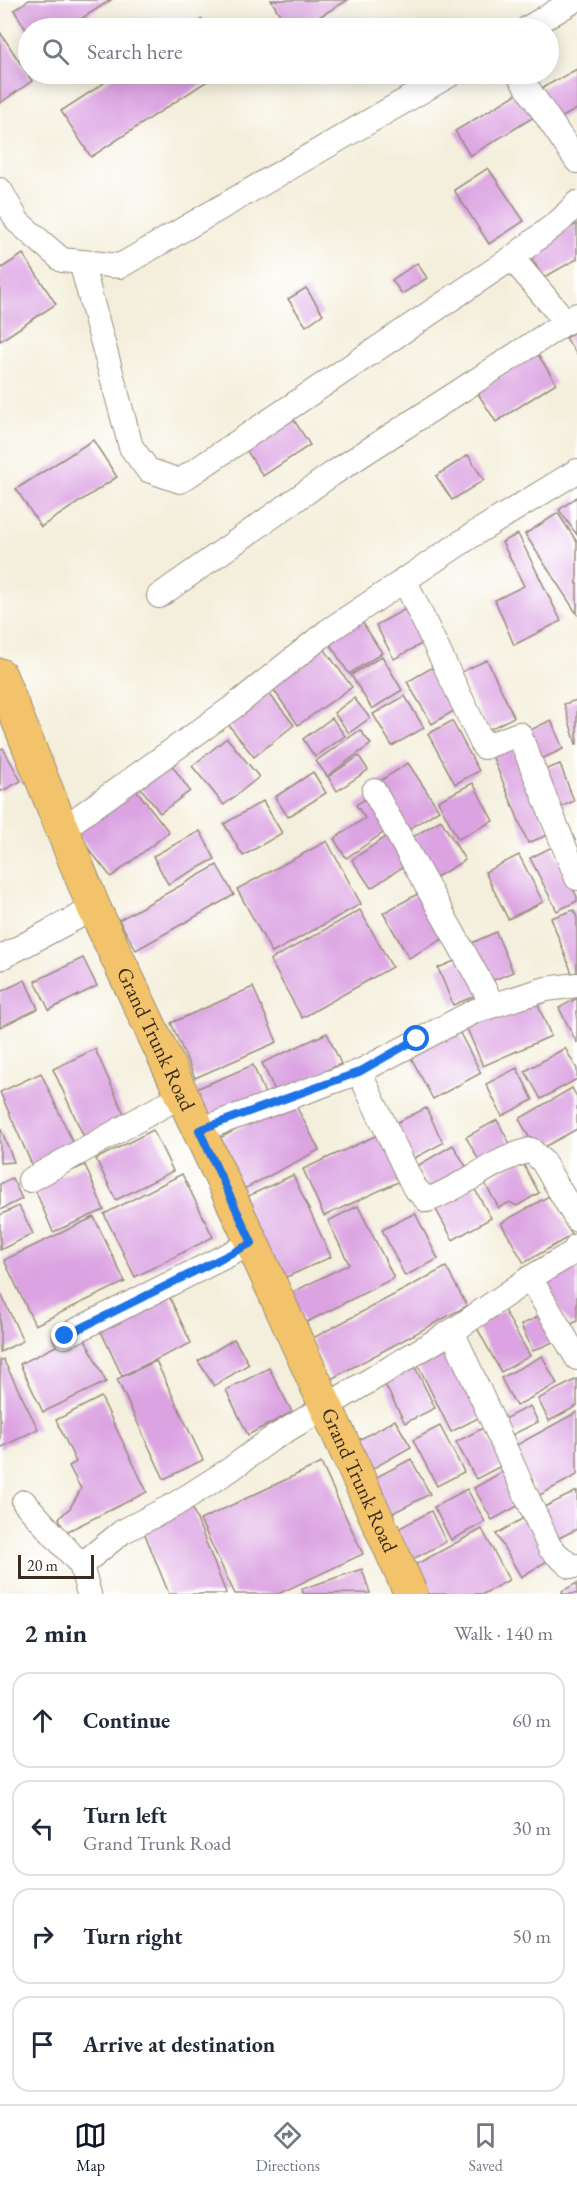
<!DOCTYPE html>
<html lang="en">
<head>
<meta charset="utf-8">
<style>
	body { margin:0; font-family:"EB Garamond",serif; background:#f6f6f7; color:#1f2937 }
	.scale { position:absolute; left:18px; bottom:15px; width:76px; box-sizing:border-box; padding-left:6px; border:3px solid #3b2a1e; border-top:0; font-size:16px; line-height:21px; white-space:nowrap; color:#3b2a1e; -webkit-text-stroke:4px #fff; paint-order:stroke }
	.stop { position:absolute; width:18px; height:18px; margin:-14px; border:4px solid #1a73e8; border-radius:50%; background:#fff }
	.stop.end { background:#1a73e8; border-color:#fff; box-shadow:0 2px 6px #0008 }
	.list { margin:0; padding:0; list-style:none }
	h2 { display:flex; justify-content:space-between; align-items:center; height:78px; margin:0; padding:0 24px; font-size:26px }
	h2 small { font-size:20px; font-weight:400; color:#747a83 }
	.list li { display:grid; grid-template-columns:39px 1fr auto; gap:18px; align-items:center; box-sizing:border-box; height:96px; margin:0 12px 12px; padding:0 12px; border:2px solid #e0e1e3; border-radius:18px }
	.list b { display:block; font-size:22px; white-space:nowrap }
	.list p { margin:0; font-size:20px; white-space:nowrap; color:#747a83 }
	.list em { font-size:20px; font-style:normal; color:#747a83 }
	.icon { flex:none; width:33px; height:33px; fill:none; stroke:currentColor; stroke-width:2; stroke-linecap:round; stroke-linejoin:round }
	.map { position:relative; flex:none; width:577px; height:1594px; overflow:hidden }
	.search { position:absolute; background:#fff; box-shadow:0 3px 15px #0003; left:18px; right:18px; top:18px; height:66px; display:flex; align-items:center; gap:15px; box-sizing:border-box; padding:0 21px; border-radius:33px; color:#747a83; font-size:22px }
	.sheet { height:510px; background:#fff }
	nav { display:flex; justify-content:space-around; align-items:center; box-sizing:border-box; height:84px; border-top:2px solid #e0e1e3; background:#fff; font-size:16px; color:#747a83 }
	nav a { display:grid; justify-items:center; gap:3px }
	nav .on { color:#111827 }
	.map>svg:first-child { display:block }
</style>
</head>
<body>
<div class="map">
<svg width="577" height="1594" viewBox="0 0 577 1594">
	<rect width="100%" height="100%" fill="#fff"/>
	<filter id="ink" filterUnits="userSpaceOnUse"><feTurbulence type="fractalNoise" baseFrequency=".0167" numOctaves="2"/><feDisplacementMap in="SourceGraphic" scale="12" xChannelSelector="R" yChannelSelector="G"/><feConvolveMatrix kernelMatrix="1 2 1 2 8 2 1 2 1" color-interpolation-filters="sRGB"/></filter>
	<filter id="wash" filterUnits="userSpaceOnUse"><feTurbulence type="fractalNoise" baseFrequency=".008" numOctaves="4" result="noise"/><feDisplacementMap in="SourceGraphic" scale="24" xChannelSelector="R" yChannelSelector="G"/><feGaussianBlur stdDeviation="1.35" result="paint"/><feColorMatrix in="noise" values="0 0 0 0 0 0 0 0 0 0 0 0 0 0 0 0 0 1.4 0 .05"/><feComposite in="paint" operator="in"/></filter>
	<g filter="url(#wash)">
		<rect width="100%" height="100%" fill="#f4efdc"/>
		<g id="blocks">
			<g fill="#dba3e2">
				<polygon points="29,0 111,0 67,28 28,28 28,33 14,10"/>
				<polygon points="271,0 348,0 300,28 288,28"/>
				<polygon points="202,19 208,28 187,28"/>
				<polygon points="0,32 32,81 0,103"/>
				<polygon points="577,69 577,109 557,120 540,89"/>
				<polygon points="118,74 218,74 91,157 61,111"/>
				<polygon points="520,92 534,117 470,156 455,131"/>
				<polygon points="488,168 524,221 489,244 454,190"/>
				<polygon points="577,224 577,259 543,278 528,251"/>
				<polygon points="23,254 56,304 0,341 0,269"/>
				<polygon points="417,263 427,278 402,294 392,280"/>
				<polygon points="306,288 323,314 306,326 288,299"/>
				<polygon points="577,330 577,355 566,338"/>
				<polygon points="537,353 556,383 496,422 477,392"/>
				<polygon points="292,417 310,445 263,476 245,448"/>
				<polygon points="93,440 117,477 41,527 16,489"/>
				<polygon points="468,455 484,480 452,500 436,476"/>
				<polygon points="577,497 577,535 559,510"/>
				<polygon points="558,513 577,542 577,614 525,534"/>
				<polygon points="518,534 561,621 514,645 495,600 524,586 502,542"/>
				<polygon points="411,606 429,640 394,659 376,625"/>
				<polygon points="361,620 382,653 349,674 328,641"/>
				<polygon points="320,643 352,687 298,725 267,680"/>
				<polygon points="382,656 402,690 372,709 351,675"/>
				<polygon points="487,660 514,717 488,730 461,672"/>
				<polygon points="433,667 457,709 432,724 407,682"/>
				<polygon points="264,687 294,725 254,757 224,719"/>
				<polygon points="405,696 424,728 392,746 373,714"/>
				<polygon points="354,698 370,718 349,733 334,713"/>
				<polygon points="577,700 577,744 576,744 564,704"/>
				<polygon points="332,718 345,736 315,757 303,739"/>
				<polygon points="551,720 563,749 537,761 524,733"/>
				<polygon points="452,721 479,771 455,784 428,734"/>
				<polygon points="360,730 371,744 327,776 316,761"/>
				<polygon points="227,738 259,777 224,805 192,766"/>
				<polygon points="512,747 550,834 528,843 491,753"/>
				<polygon points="3,748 21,781 0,792 0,750"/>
				<polygon points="359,756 368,770 337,791 328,777"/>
				<polygon points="408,763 439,810 408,830 377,783"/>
				<polygon points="171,764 190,791 160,813 140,787"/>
				<polygon points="560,764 574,801 556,809 542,771"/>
				<polygon points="313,772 326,793 288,817 275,797"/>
				<polygon points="473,783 493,821 458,839 438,801"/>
				<polygon points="134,787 169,832 111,877 76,833"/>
				<polygon points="368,797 389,829 346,858 334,839 365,818 356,805"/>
				<polygon points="263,801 282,833 243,856 224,824"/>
				<polygon points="441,820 465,860 435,878 411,838"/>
				<polygon points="200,831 215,859 168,884 153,856"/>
				<polygon points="391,833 410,862 371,888 352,860"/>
				<polygon points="327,841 361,904 272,953 237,889"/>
				<polygon points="552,847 577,897 577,901 557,911 530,858"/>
				<polygon points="519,855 543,902 508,919 485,872"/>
				<polygon points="217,865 234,895 136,950 119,920"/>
				<polygon points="423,891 448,936 409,958 383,913"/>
				<polygon points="360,910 392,967 302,1018 270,960"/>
				<polygon points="574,910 577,918 577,974 573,976 551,918"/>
				<polygon points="496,932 513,972 489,982 472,943"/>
				<polygon points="464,957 479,994 453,1005 438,968"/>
				<polygon points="83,958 97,986 49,1010 35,981"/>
				<polygon points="25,980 38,1009 0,1027 0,992"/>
				<polygon points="253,987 277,1042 195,1078 171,1023"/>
				<polygon points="534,995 551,1036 483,1066 465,1024"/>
				<polygon points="577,998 577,1043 559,1008"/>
				<polygon points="455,1024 481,1073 433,1099 407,1050"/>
				<polygon points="327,1033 341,1064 276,1093 262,1063"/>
				<polygon points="565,1048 577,1069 577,1079 541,1099 525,1071"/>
				<polygon points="95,1049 126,1118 84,1137 53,1069"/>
				<polygon points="253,1065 266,1096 209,1120 196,1089"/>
				<polygon points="517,1068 533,1100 502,1116 486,1084"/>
				<polygon points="41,1073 74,1145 32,1165 0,1092"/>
				<polygon points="572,1088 577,1097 577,1129 537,1151 519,1119"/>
				<polygon points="293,1100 319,1150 242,1190 216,1140"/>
				<polygon points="426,1108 443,1143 411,1160 392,1125"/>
				<polygon points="497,1120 510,1144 480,1162 466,1137"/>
				<polygon points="0,1127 14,1162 0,1163"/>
				<polygon points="153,1130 173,1171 116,1200 96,1159"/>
				<polygon points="384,1132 405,1179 324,1216 303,1169"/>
				<polygon points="453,1145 470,1173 433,1194 417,1166"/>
				<polygon points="521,1160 539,1193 517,1206 510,1202 499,1208 484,1182"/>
				<polygon points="85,1165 104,1210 53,1232 34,1187"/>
				<polygon points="182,1174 213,1237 135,1277 104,1214"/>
				<polygon points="293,1175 331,1257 280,1280 242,1199"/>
				<polygon points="12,1178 22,1199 0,1210 0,1184"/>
				<polygon points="473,1186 491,1218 453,1240 435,1208"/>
				<polygon points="549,1196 572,1235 524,1263 501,1223"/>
				<polygon points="19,1206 33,1234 0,1250 0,1215"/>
				<polygon points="358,1206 394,1278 305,1323 291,1293 349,1264 328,1221"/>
				<polygon points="415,1213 438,1259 405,1276 382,1230"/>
				<polygon points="94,1217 125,1282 35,1325 4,1260"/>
				<polygon points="577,1259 577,1321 570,1325 543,1282"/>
				<polygon points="446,1267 467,1306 331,1379 311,1339"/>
				<polygon points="0,1292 23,1341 0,1352"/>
				<polygon points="168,1294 191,1343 122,1376 99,1327"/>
				<polygon points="504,1310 530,1356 501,1372 476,1326"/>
				<polygon points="549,1311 562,1338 533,1351 521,1325"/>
				<polygon points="82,1333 106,1382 43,1412 20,1364"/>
				<polygon points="234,1339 249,1364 214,1386 198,1361"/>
				<polygon points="448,1346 482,1416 451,1432 416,1361"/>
				<polygon points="542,1356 557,1384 516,1406 501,1378"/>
				<polygon points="3,1359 38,1429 0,1448 0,1361"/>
				<polygon points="156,1361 203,1460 164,1479 117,1379"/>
				<polygon points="412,1361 435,1408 405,1423 381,1377"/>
				<polygon points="269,1368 292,1412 248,1435 226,1390"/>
				<polygon points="577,1379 577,1406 549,1421 538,1399"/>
				<polygon points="101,1397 147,1492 64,1533 59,1518 70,1508 81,1489 69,1466 76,1462 56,1420"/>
				<polygon points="530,1406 538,1422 510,1436 502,1420"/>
				<polygon points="577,1412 577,1475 538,1496 513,1447"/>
				<polygon points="395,1420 411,1447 372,1469 357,1441"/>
				<polygon points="440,1426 464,1472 437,1486 413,1440"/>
				<polygon points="483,1428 503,1465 476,1479 456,1442"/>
				<polygon points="411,1459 430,1494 389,1515 371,1480"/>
				<polygon points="321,1463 363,1554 278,1594 235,1594 200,1520"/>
				<polygon points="507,1469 525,1502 492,1520 474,1488"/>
				<polygon points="467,1489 485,1522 451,1540 434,1507"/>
				<polygon points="577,1491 577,1529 557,1539 542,1508"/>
				<polygon points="192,1507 226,1593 225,1594 169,1594 142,1527"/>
				<polygon points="431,1511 446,1542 413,1559 398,1529"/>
				<polygon points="527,1516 552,1558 521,1577 496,1534"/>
				<polygon points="482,1529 509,1580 483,1594 422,1594 409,1568"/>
				<polygon points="362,1569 370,1593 304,1594 302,1589"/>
				<polygon points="577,1583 577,1594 563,1594 562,1591"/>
			</g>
		</g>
	</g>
	<g filter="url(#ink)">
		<use href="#blocks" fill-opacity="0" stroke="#988c7d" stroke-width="1.5"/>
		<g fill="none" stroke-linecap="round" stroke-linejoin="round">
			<g stroke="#988c7d" stroke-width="26">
				<g id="street">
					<polyline points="528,28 575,0"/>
					<polyline points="518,74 577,161"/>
					<polyline points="0,190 18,222 62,260 120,266 451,74"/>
					<polyline points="512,258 566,322"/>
					<polyline points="81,262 131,447 148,470 180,481 512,258 562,219 577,203"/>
					<polyline points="404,579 484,747 519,734 577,878"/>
					<polyline points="159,596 332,474 577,315"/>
					<polyline points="374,791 493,1005"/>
					<polyline points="61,830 236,705 328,631 474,534 577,471"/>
					<polyline points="0,958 94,908"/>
					<path d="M 359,1072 L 414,1187 L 427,1200 C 464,1187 493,1159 531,1150 L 543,1162 L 577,1220"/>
					<polyline points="199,1130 359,1072 475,1011 546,989 577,985"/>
					<polyline points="30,1180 182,1095"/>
					<polyline points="530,1278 577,1358"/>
					<polyline points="452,1331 550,1548 570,1566 577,1566"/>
					<polyline points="65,1336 252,1243"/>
					<polyline points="24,1502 81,1565 89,1594"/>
					<polyline points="81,1565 122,1532 174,1505 231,1469 270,1440 459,1327 530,1278 574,1252 577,1246"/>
				</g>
			</g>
			<g stroke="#988c7d" stroke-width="35">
				<g id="primary">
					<path id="s1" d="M 0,675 L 94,908 L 252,1243 L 411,1594"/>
				</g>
			</g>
			<use href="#street" stroke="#fff" stroke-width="24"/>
			<use href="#primary" stroke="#f2c36a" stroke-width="33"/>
		</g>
	</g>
	<g fill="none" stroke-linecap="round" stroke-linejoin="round" filter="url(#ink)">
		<polyline stroke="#1a73e8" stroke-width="8" points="65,1336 252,1243 199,1130 359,1072 417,1039"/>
	</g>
	<g text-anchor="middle" stroke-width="4.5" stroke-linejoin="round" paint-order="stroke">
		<g font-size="21" fill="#3b2a1e" stroke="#fff">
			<text dy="7" stroke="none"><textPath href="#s1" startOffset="396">Grand Trunk Road</textPath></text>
			<text dy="7" stroke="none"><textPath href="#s1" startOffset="882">Grand Trunk Road</textPath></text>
		</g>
	</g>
</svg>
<div class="scale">20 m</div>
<div class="stop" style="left:417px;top:1039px"></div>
<div class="stop end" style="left:65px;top:1336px"></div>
<div class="search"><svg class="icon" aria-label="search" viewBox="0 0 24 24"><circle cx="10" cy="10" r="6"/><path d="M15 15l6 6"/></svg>Search here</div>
</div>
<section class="sheet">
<h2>2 min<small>Walk · 140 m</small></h2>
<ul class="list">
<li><svg class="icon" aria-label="ahead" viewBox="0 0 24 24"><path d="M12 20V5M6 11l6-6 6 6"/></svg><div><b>Continue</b></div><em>60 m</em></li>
<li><svg class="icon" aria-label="left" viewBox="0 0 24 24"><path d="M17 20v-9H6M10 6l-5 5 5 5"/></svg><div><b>Turn left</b><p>Grand Trunk Road</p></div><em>30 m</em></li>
<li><svg class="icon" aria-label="right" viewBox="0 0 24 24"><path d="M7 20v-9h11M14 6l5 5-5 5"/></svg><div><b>Turn right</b></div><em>50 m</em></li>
<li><svg class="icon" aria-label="arrive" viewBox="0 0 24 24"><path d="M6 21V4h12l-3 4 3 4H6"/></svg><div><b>Arrive at destination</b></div></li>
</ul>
</section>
<nav>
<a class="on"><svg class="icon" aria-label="map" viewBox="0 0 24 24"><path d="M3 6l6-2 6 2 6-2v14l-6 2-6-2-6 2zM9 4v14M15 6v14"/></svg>Map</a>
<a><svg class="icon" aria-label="directions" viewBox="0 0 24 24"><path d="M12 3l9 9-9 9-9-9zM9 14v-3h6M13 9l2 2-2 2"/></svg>Directions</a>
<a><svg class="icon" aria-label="saved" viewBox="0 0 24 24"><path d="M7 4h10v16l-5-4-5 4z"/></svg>Saved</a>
</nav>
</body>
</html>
